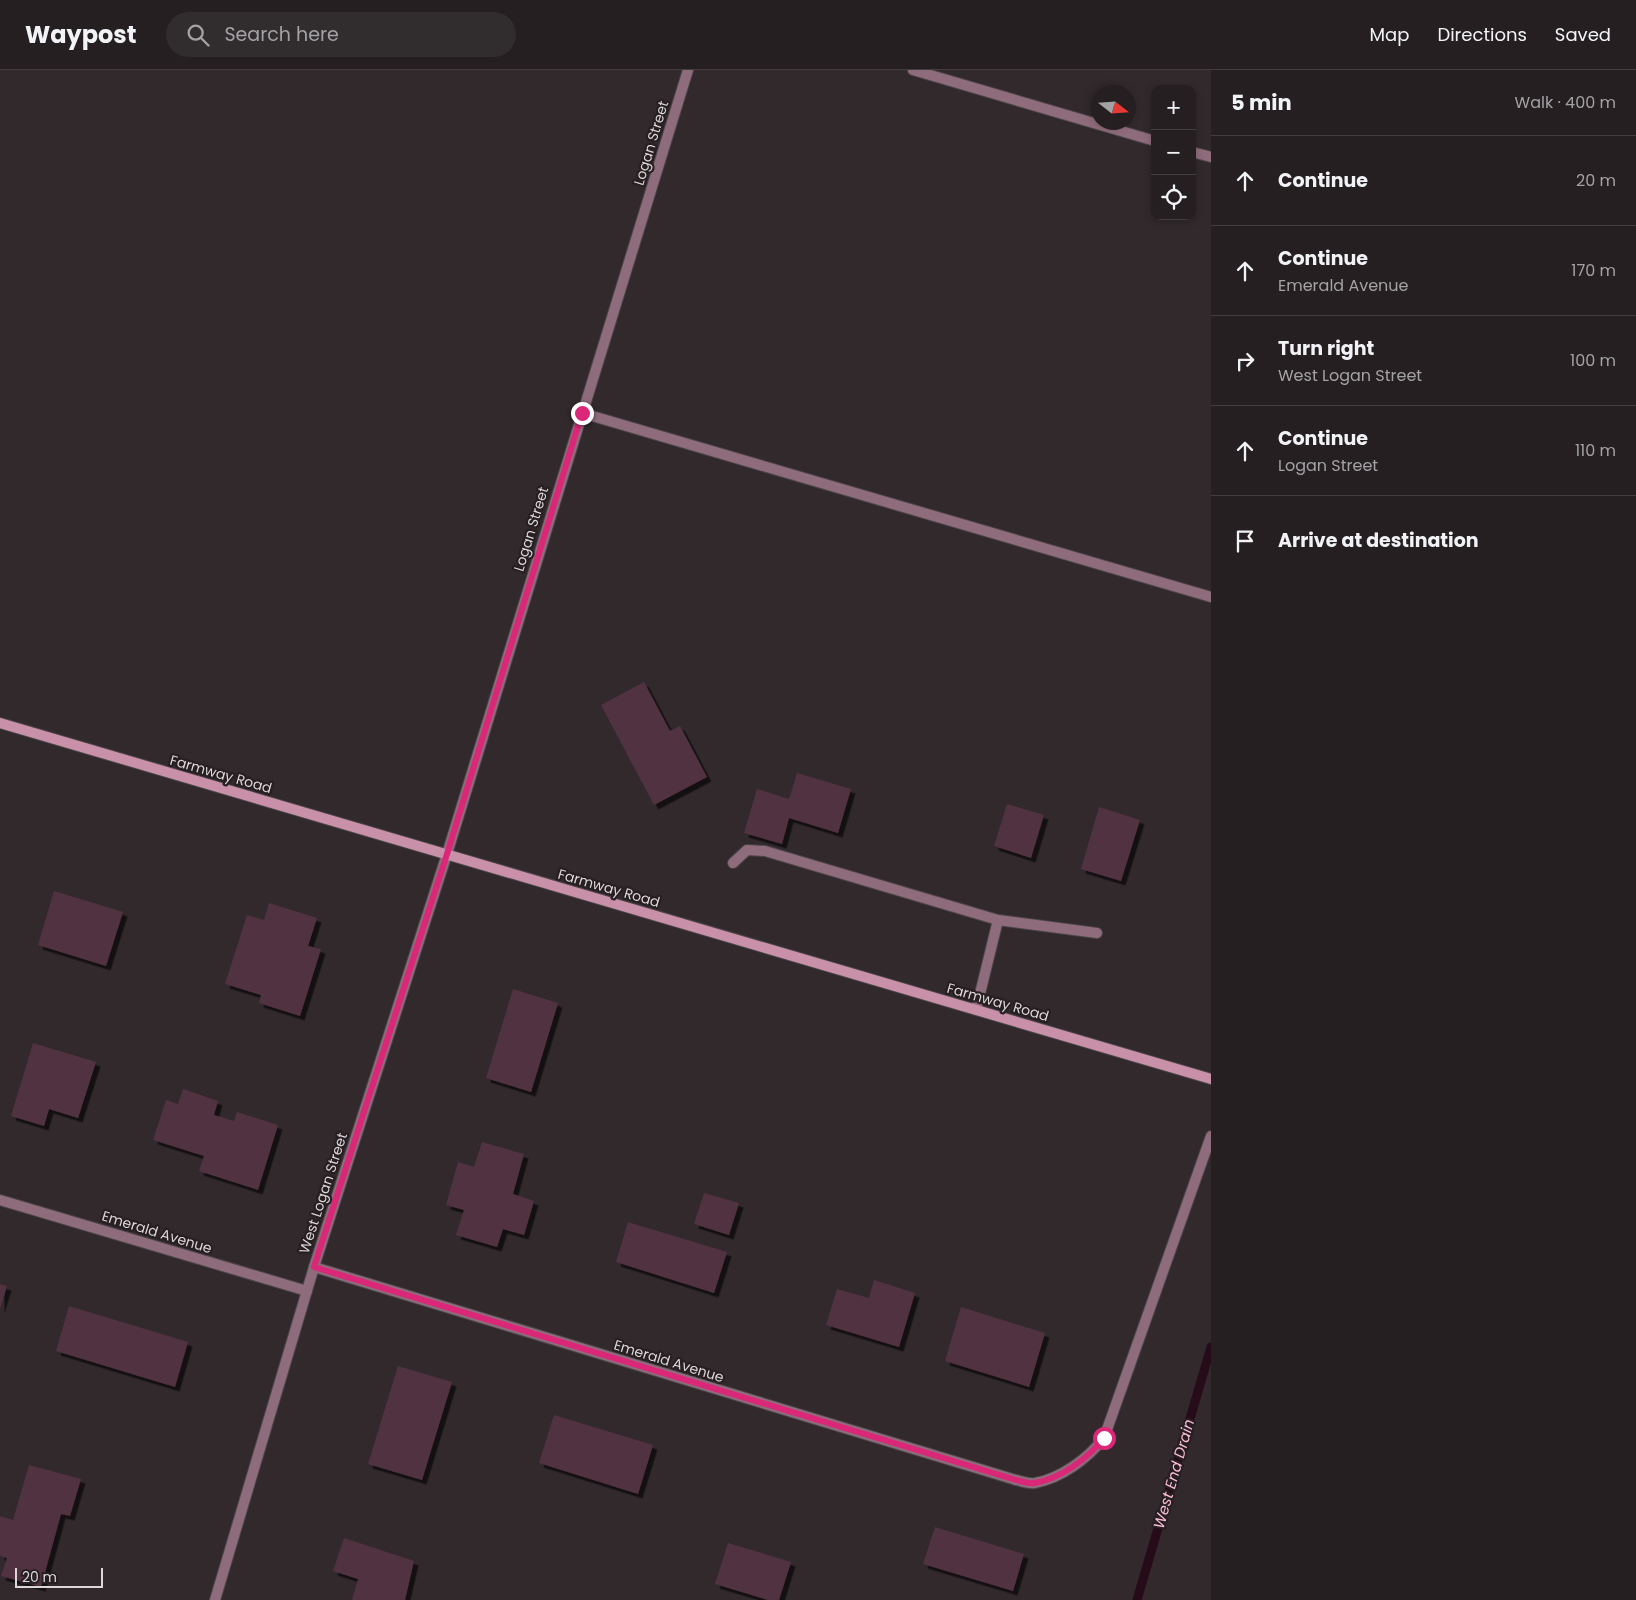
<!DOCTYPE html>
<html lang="en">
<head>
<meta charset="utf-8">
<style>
	body { margin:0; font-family:Poppins,sans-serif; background:#312c2e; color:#f1f3f6 }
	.controls { position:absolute; right:15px; top:15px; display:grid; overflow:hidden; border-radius:10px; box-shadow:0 2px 8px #0003 }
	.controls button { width:45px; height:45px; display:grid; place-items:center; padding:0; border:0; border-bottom:1px solid #423d3f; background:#251f21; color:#f1f3f6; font:25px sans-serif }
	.compass { position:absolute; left:1091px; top:15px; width:45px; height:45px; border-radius:50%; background:#251f21; box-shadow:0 2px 8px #0003; rotate:107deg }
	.scale { position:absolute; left:15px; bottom:12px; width:88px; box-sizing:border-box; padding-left:5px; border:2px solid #dbd6d8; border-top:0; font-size:14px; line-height:18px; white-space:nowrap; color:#dbd6d8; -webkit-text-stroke:4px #271f22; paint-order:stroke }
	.stop { position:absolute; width:15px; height:15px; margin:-11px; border:4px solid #db2777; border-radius:50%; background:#fff }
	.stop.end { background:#db2777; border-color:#fff; box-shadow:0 1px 5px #0008 }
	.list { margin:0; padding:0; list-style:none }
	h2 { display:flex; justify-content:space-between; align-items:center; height:65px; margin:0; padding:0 20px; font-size:21px }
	h2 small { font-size:16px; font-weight:400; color:#a3a2a5 }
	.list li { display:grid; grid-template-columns:32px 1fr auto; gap:15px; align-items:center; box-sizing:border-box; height:90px; padding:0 20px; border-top:1px solid #423d3f }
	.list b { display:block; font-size:19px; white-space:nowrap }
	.list p { margin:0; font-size:16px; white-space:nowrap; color:#a3a2a5 }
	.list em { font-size:16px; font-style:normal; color:#a3a2a5 }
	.icon { flex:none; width:28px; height:28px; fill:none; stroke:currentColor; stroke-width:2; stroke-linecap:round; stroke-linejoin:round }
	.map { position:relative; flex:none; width:1211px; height:1530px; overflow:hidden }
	header { display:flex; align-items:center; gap:30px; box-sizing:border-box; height:70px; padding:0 25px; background:#251f21; border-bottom:1px solid #423d3f }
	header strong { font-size:24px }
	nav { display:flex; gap:28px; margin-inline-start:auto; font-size:18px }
	.search { width:350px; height:45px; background:#312c2e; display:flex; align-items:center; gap:12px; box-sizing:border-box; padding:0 18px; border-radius:28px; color:#a3a2a5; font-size:19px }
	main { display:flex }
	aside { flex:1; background:#251f21 }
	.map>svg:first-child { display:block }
</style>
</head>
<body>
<header>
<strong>Waypost</strong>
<div class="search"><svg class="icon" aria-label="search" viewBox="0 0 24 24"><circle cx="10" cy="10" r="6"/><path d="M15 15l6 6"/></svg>Search here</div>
<nav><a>Map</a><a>Directions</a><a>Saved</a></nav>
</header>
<main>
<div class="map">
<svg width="1211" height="1530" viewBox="0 0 1211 1530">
	<defs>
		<filter id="shadow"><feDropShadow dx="4.5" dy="4.5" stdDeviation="0" flood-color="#0009"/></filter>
	</defs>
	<rect width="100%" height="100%" fill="#31292c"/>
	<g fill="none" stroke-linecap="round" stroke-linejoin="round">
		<polyline stroke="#260b19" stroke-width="9" points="1137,1530 1211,1277"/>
	</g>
	<g fill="#513240" filter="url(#shadow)">
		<polygon points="644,612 670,661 680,656 707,707 654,735 601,635"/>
		<polygon points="797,703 851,719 838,763 789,748 782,774 744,763 757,719 789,729"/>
		<polygon points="1007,734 1044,745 1031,788 994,776"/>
		<polygon points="1099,737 1140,750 1121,811 1081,799"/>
		<polygon points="54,821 123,842 106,896 38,875"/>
		<polygon points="269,833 317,848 308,876 321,879 300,946 259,933 261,925 225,914 247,845 264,850"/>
		<polygon points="513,919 558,933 531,1022 486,1008"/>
		<polygon points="33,973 96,992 78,1048 49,1039 44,1056 11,1046"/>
		<polygon points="183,1019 218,1031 214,1045 234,1051 237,1042 278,1055 258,1120 199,1101 204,1086 153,1070 166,1030 178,1034"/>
		<polygon points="482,1072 524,1084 513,1124 534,1131 524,1165 503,1159 497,1177 456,1165 464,1140 446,1135 458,1092 474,1097"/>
		<polygon points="704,1123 739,1133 729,1165 694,1154"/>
		<polygon points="628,1152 727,1182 714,1223 616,1192"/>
		<polygon points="874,1210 915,1223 899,1277 826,1255 837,1219 869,1228"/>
		<polygon points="0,1214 7,1216 0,1239"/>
		<polygon points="69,1236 188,1272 175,1317 56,1281"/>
		<polygon points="961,1237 1045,1263 1029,1317 945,1291"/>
		<polygon points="398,1296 452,1312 422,1410 368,1394"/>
		<polygon points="554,1345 653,1375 638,1424 539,1393"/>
		<polygon points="29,1395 81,1409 70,1446 61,1444 41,1517 1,1506 7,1488 0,1486 0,1446 13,1450"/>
		<polygon points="935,1457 1024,1484 1013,1521 923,1494"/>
		<polygon points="344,1468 414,1491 405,1530 352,1530 358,1509 333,1501"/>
		<polygon points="728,1473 791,1492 779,1530 768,1530 715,1514"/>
	</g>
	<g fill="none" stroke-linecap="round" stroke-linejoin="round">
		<g stroke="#4c4548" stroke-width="12">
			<g id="service">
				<polyline points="582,343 1211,527"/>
				<polyline points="733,793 747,780 765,781 998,850 1097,863"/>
				<polyline points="976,940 998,850"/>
				<path d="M 1016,1410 C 1021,1411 1029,1414 1035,1413 C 1062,1408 1088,1388 1104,1368 L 1211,1066"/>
			</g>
		</g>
		<g stroke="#4c4548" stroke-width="12">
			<g id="minor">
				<polyline points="913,0 1155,71"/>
				<polyline points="1192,82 1211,87"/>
				<polyline points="447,784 688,0"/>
				<polyline points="0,1130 307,1221"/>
				<polyline points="314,1197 1016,1410"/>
			</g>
		</g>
		<g stroke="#4c4548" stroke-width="12">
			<polyline id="tertiary" points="215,1530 314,1197 447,784"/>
		</g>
		<g stroke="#4c4548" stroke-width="12">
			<polyline id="secondary" points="0,653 1211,1009"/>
		</g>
		<use href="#service" stroke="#8f6c7c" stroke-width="10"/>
		<use href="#minor" stroke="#8f6c7c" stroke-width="10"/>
		<use href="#tertiary" stroke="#8f6c7c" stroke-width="10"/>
		<use href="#secondary" stroke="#c891a9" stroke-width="10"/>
	</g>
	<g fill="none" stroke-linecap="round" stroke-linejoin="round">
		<path stroke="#db2777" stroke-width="6" d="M 582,343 L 447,784 L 314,1197 L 1016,1410 C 1021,1411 1029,1414 1035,1413 C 1062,1408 1088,1388 1104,1368"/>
	</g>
	<g text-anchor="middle" stroke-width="4.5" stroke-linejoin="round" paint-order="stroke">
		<g font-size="14" fill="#dbd6d8" stroke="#271f22">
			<text transform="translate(651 73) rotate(-73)" y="5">Logan Street</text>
			<text transform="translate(531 459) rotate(-73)" y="5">Logan Street</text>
			<text transform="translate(221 704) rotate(16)" y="5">Farmway Road</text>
			<text transform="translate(609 818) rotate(16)" y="5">Farmway Road</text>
			<text transform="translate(998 932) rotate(16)" y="5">Farmway Road</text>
			<text transform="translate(323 1123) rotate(-72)" y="5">West Logan Street</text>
			<text transform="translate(157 1162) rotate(17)" y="5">Emerald Avenue</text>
			<text transform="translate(669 1291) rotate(17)" y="5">Emerald Avenue</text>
		</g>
		<g font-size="15" font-style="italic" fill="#fcbed9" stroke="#271f22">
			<text transform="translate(1174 1404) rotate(-74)" y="5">West End Drain</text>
		</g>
	</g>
</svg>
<div class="controls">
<button>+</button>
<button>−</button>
<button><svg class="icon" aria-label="locate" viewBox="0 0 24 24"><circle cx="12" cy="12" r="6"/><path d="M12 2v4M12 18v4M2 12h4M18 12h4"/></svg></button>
</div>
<svg class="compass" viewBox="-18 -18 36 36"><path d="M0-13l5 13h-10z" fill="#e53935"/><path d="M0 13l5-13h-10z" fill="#a3a2a5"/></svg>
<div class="scale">20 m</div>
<div class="stop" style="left:1104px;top:1368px"></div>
<div class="stop end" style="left:582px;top:343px"></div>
</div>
<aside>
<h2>5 min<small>Walk · 400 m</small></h2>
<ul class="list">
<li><svg class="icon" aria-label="ahead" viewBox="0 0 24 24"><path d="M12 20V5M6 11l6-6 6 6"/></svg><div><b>Continue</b></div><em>20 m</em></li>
<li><svg class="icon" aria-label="ahead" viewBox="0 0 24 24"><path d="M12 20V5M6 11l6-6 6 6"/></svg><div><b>Continue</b><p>Emerald Avenue</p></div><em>170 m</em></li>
<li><svg class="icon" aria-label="right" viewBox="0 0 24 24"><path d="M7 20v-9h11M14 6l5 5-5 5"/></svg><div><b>Turn right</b><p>West Logan Street</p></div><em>100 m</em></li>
<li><svg class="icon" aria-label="ahead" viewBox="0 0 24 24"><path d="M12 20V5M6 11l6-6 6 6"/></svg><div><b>Continue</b><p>Logan Street</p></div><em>110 m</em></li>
<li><svg class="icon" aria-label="arrive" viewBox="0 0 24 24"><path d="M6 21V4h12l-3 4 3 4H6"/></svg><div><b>Arrive at destination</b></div></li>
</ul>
</aside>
</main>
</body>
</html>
